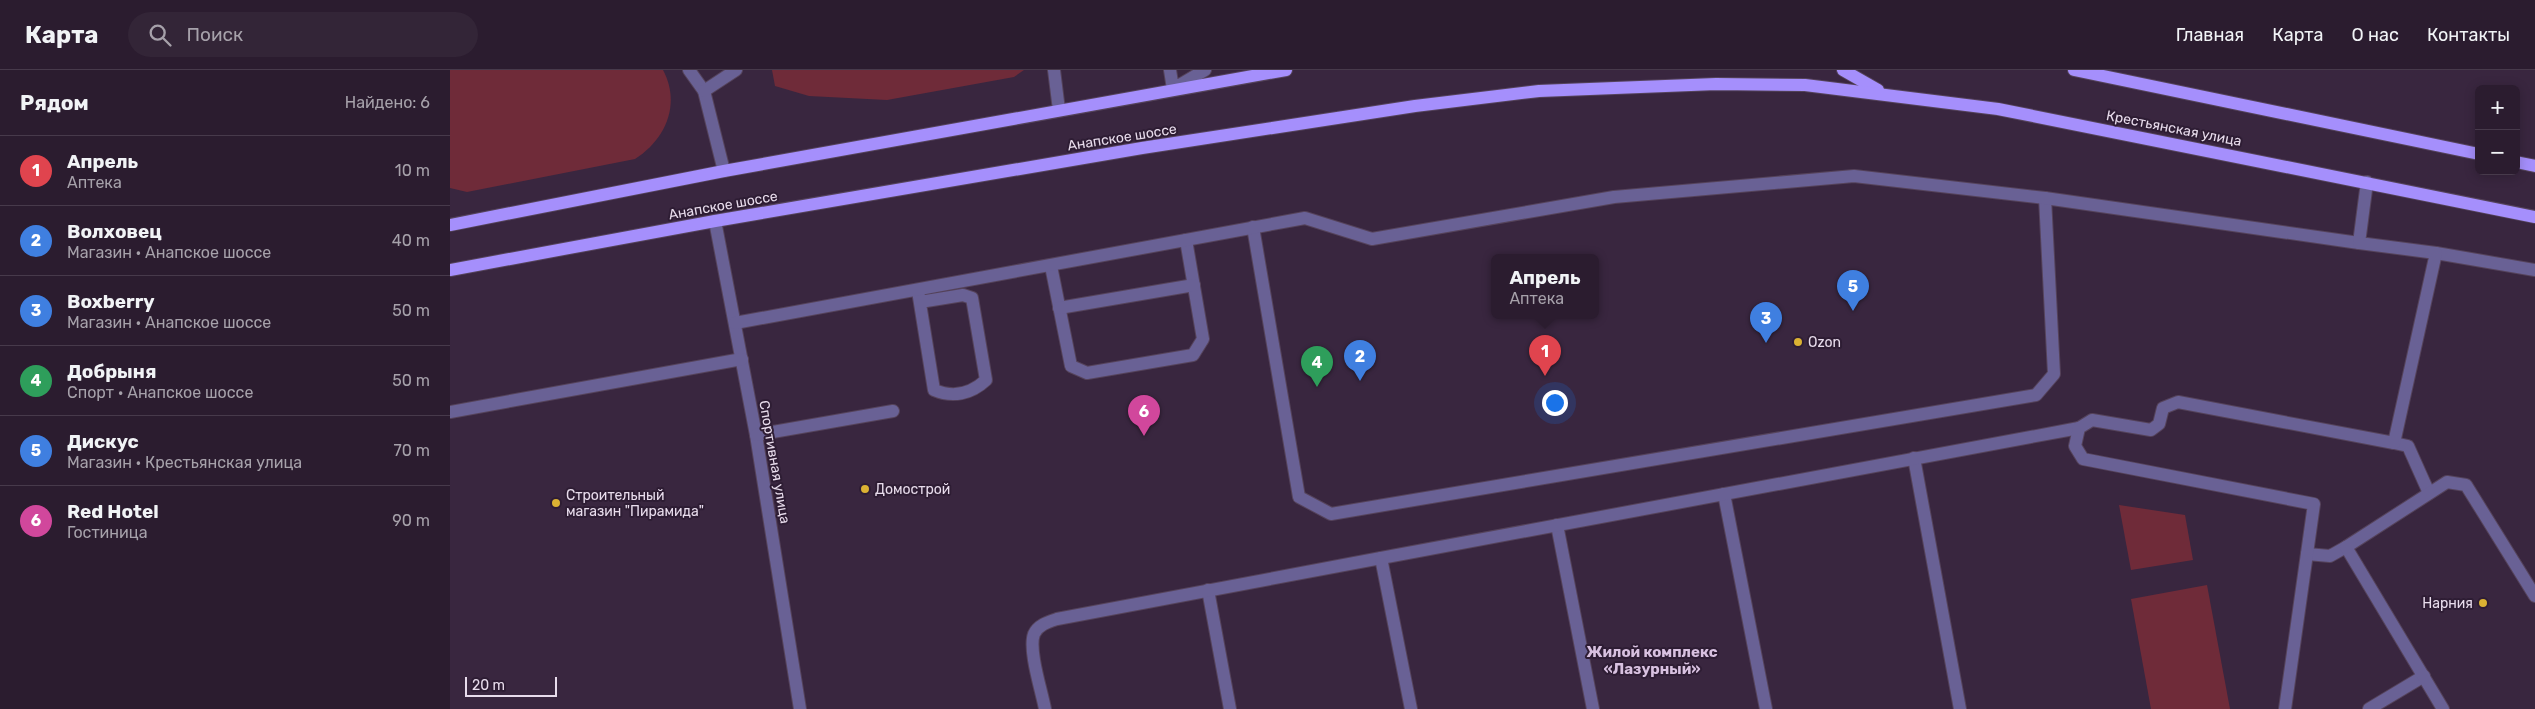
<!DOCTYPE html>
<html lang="ru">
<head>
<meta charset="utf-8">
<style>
	body { margin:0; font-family:Rubik,sans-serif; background:#332537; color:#f1f3f6 }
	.controls { position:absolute; right:15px; top:15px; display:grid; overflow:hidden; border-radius:8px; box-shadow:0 2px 12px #0003 }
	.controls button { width:45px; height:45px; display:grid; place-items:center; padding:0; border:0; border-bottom:1px solid #473a4b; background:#2b1c2f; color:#f1f3f6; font:25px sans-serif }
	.scale { position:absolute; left:15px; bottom:12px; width:92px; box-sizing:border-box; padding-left:5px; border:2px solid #e8dcec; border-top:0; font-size:14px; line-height:18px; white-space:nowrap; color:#e8dcec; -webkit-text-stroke:4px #2e1d34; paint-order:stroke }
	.you { position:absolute; left:1104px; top:332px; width:18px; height:18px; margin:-12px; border:4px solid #fff; border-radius:50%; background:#1a73e8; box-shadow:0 0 0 8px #1a73e833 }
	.badge { display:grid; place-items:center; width:32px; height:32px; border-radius:50%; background:#2563eb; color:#fff; font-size:16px; font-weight:700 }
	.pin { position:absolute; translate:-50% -41px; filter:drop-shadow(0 1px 2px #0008) }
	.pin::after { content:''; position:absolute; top:26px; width:18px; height:15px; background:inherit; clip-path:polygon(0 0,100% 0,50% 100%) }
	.popup { position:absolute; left:1041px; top:184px; width:108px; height:65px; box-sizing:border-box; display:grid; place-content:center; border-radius:8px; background:#2b1c2f; filter:drop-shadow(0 1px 4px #0005); font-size:16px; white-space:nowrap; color:#a6a1aa }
	.popup b { font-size:19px; color:#f1f3f6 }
	.popup::after { content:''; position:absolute; left:50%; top:100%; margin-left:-10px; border:10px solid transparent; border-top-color:#2b1c2f }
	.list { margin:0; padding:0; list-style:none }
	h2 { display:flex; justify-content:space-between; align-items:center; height:65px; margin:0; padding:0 20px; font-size:21px }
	h2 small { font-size:16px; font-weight:400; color:#a6a1aa }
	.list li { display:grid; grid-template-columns:32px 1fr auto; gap:15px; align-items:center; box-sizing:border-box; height:70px; padding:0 20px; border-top:1px solid #473a4b }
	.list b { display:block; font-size:19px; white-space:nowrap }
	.list p { margin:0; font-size:16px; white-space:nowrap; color:#a6a1aa }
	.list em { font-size:16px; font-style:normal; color:#a6a1aa }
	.icon { flex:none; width:28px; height:28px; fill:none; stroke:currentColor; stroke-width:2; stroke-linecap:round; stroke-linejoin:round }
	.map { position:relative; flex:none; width:2085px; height:639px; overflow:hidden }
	header { display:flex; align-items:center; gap:30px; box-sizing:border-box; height:70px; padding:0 25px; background:#2b1c2f; border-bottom:1px solid #473a4b }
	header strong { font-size:24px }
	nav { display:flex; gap:28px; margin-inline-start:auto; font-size:18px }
	.search { width:350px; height:45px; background:#332537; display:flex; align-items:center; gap:12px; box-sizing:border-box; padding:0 18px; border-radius:28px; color:#a6a1aa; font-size:19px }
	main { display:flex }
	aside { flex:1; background:#2b1c2f }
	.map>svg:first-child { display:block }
</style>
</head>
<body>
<header>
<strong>Карта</strong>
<div class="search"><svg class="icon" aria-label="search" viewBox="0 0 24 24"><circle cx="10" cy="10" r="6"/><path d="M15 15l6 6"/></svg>Поиск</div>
<nav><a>Главная</a><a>Карта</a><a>О нас</a><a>Контакты</a></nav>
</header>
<main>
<aside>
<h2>Рядом<small>Найдено: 6</small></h2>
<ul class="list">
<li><span class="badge" style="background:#e0444e">1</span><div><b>Апрель</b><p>Аптека</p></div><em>10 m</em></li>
<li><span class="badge" style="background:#3f7fe0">2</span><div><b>Волховец</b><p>Магазин · Анапское шоссе</p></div><em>40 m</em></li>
<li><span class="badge" style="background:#3f7fe0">3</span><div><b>Boxberry</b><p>Магазин · Анапское шоссе</p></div><em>50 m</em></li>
<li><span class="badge" style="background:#2e9e5b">4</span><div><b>Добрыня</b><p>Спорт · Анапское шоссе</p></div><em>50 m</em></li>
<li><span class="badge" style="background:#3f7fe0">5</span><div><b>Дискус</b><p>Магазин · Крестьянская улица</p></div><em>70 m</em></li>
<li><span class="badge" style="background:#d1479c">6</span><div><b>Red Hotel</b><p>Гостиница</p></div><em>90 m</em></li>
</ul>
</aside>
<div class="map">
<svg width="2085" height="639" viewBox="0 0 2085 639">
	<rect width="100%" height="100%" fill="#39263f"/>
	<g fill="#6f2b39">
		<path d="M 0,0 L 213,0 C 231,34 216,69 185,89 L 17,122 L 0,118 Z"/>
		<polygon points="322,0 574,0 564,7 437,30 359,26 325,16"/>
		<polygon points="1669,435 1735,445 1743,490 1681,500"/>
		<polygon points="1757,515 1780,639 1701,639 1681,529"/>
	</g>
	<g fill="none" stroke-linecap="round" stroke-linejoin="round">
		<g stroke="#55435b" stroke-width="14">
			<g id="minor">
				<polyline points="239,0 254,21 274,101"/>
				<polyline points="604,0 609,40"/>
				<polyline points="720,0 723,19 755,0"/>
				<polyline points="254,21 286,0"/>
				<polyline points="265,151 306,365 350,639"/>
				<polyline points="803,157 849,427 881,444 1586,325 1604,304 1595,128"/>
				<polyline points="1986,183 2085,200"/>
				<polyline points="601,196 621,296 637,303 743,285 753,269 736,170"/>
				<path d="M 468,221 L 484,320 C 503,328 521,324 536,310 L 522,228 L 513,225 L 470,232"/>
				<polyline points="609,238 744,215"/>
				<polyline points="285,253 855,148 922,169 1164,127 1404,106 1595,128 1909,173"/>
				<polyline points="0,342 292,289"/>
				<polyline points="306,365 443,341"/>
				<polyline points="1944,373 1958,376 1979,423"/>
				<polyline points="1464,388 1510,639"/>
				<polyline points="1274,424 1316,639"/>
				<polyline points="1107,455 1143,639"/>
				<polyline points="1857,484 1880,486 1896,477"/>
				<polyline points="758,520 780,639"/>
				<path d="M 595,639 C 592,622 578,580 584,564 C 588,555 598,552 607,549 L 931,488"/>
				<polyline points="961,639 931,488 1629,358"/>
				<polyline points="1835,639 1864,434 1633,389 1625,376 1629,358 1642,350 1701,360 1709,354 1713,338 1728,332 1944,373 1986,183 1909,173 1917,112"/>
				<polyline points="1919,639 1974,606"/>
				<polyline points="1993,639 1896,477 1997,412 2016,415 2085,526"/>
			</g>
		</g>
		<g stroke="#55435b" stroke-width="14">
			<g id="major">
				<polyline points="1393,0 1428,20"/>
				<polyline points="1624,0 2029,84"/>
				<polyline points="2066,92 2085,96"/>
				<polyline points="0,155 274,101 836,0"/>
				<polyline points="0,200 265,151 692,78 965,36 1089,21 1266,14 1355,15 1548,39 2085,147"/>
			</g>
		</g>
		<use href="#minor" stroke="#696195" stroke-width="12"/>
		<use href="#major" stroke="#a58ffc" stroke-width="12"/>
	</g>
	<g fill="#dbb233" stroke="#2e1d34" stroke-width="2">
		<circle cx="1348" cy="272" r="5"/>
		<circle cx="415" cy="419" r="5"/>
		<circle cx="106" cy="433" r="5"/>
		<circle cx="2033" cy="533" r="5"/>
	</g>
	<g text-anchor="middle" stroke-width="4" stroke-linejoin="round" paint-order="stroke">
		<g font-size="14" fill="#e8dcec" stroke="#2e1d34">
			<text transform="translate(1724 58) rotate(11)" y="5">Крестьянская улица</text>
			<text transform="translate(672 67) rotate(-9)" y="5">Анапское шоссе</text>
			<text transform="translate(273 135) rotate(-10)" y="5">Анапское шоссе</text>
			<text transform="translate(325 392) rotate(80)" y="5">Спортивная улица</text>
		</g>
		<g font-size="14" fill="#e8dcec" stroke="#2e1d34" text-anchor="start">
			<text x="1358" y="277">Ozon</text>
			<text x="425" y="424">Домострой</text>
			<text x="116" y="430">Строительный<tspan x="116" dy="16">магазин "Пирамида"</tspan></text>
			<text x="2023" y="538" text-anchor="end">Нарния</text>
		</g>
		<g font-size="15" font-weight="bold" fill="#d8c1e0" stroke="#2e1d34">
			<text x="1202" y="587">Жилой комплекс<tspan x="1202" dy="17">«Лазурный»</tspan></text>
		</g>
	</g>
</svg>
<div class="controls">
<button>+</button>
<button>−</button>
</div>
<div class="scale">20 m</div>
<div class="you"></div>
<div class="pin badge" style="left:1095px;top:306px;background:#e0444e">1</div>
<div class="popup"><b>Апрель</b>Аптека</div>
<div class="pin badge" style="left:910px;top:311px;background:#3f7fe0">2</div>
<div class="pin badge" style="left:1316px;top:273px;background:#3f7fe0">3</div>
<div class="pin badge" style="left:867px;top:317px;background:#2e9e5b">4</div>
<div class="pin badge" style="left:1403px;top:241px;background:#3f7fe0">5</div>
<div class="pin badge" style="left:694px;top:366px;background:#d1479c">6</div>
</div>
</main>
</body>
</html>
